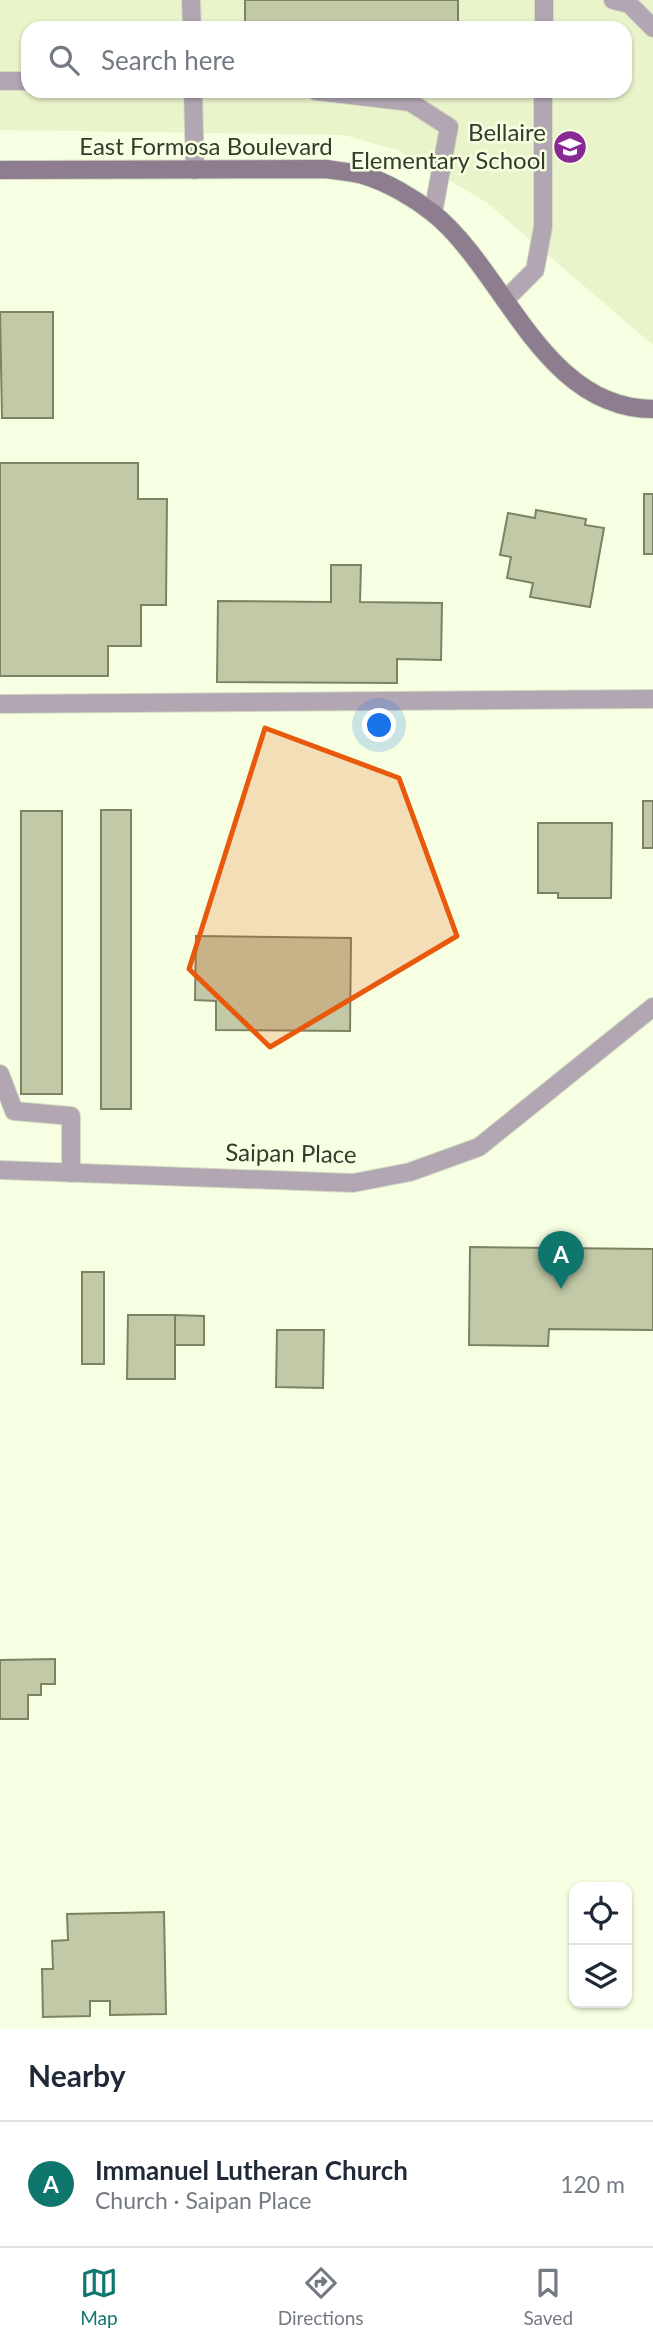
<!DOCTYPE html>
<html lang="en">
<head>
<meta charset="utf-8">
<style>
	body { margin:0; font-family:Lato,sans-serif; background:#f6f6f7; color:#1f2937 }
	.controls { position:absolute; right:21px; bottom:21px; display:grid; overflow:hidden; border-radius:14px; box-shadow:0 2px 5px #0004 }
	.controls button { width:63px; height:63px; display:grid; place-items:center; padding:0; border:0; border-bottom:2px solid #e0e1e3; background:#fff; color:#1f2937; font:35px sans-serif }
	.you { position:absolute; left:380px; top:726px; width:24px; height:24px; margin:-18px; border:5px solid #fff; border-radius:50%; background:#1a73e8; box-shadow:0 0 0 10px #1a73e833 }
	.badge { display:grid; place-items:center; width:46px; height:46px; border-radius:50%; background:#0f766e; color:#fff; font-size:23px; font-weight:700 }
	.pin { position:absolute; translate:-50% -58px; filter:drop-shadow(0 2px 4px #0008) }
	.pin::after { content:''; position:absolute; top:37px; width:24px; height:21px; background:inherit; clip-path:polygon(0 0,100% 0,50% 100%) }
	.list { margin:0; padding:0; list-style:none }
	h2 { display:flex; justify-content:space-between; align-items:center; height:91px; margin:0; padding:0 28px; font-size:30px }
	h2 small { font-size:23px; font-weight:400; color:#747a83 }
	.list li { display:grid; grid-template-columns:46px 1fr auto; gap:21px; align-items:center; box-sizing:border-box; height:126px; padding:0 28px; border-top:2px solid #e0e1e3 }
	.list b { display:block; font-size:26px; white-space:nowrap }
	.list p { margin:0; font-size:23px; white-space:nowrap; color:#747a83 }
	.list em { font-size:23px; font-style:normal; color:#747a83 }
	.icon { flex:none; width:38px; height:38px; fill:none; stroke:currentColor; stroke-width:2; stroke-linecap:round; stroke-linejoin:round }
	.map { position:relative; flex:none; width:653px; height:2029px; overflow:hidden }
	.search { position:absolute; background:#fff; box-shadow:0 2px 5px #0004; left:21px; right:21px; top:21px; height:77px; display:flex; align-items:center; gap:18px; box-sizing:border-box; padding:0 24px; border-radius:21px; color:#747a83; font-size:26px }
	.sheet { height:217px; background:#fff }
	nav { display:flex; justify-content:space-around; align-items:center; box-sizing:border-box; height:98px; border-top:2px solid #e0e1e3; background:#fff; font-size:19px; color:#747a83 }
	nav a { display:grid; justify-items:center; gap:4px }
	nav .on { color:#0f766e }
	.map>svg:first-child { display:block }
</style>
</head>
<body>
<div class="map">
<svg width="653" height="2029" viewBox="0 0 653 2029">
	<rect width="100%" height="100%" fill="#f7ffe3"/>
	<path fill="#eaf4ca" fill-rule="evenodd" d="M 0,0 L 653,0 L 653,345 L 486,202 L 397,150 L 344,135 L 0,130 ZM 28,28 L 625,28 L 625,91 L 28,91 Z"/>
	<g fill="#c1c9a7" stroke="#7b8363" stroke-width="2">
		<rect x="245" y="0" width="213" height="28"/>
		<polygon points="0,312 53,312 53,418 2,418"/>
		<polygon points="0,463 138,463 138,499 167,499 166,605 141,605 141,646 108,646 108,676 0,676"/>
		<rect x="644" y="494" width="9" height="60"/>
		<polygon points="536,510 586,519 585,525 604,528 590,607 530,597 533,583 507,578 511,557 500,555 508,513 535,518"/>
		<polygon points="331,565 361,565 360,602 442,603 441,660 397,659 397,683 217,682 218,601 331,602"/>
		<rect x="643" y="801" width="10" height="47"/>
		<rect x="101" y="810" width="30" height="299"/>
		<rect x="21" y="811" width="41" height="283"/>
		<polygon points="538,823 612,823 611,898 558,898 558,893 538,893"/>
		<polygon points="196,936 351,938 350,1031 216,1030 216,1001 195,1000"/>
		<polygon points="470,1247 653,1249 653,1330 549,1329 548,1346 469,1345"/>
		<rect x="82" y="1272" width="22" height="92"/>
		<polygon points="128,1315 175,1315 175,1379 127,1379"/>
		<polygon points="175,1315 204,1316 204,1345 175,1345"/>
		<polygon points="277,1330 324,1330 323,1388 276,1387"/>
		<polygon points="55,1659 55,1684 41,1684 41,1695 28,1695 28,1719 0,1719 0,1660"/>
		<polygon points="164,1912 166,2014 110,2015 110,2001 90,2001 90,2016 43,2017 42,1969 53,1969 52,1941 68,1940 67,1914"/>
	</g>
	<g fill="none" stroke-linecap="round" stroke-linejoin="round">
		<g stroke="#d4dcc2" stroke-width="20">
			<g id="lane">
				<polyline points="191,0 192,28"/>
				<polyline points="613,0 629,4 653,28"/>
				<polyline points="544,28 544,0"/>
				<polyline points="0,81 28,81"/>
				<polyline points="193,91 195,170"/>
				<polyline points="316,91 410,102 449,127 433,213"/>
				<polyline points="505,300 535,270 543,227 543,91"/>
				<polyline points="0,704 653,699"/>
				<polyline points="0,1074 14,1111 71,1116 71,1173"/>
			</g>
		</g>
		<g stroke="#d4dcc2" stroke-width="20">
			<polyline id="street" points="0,1170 353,1183 410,1172 479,1147 653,1007"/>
		</g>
		<g stroke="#d4dcc2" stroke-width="20">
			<path id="secondary" d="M 0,170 L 326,169 C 338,171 351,172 363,175 C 387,182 414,198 433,213 C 505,271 543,409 653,409"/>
		</g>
		<use href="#lane" stroke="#b1a6b2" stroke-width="18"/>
		<use href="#street" stroke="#b1a6b2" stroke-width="18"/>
		<use href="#secondary" stroke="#8d7d8e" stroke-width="18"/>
	</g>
	<path fill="#e8590c" fill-opacity="0.2" stroke="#e8590c" stroke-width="5" stroke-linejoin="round" d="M 265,728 L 399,778 L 457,936 L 270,1047 L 189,969 Z"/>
	<defs>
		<g id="school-disc" transform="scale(1.75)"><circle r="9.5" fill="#892993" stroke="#f7ffe3"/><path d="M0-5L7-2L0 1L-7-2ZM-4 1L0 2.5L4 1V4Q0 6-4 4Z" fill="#fff"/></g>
	</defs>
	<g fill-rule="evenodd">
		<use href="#school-disc" x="570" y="147"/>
	</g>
	<g text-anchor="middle" stroke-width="5" stroke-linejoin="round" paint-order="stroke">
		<g font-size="24" fill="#363a2c" stroke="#f7ffe3" text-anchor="end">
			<text x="546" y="141">Bellaire<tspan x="546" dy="28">Elementary School</tspan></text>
		</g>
		<g font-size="24" fill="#363a2c" stroke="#f7ffe3">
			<text x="206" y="155">East Formosa Boulevard</text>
			<text transform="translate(291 1154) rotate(1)" y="8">Saipan Place</text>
		</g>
	</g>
</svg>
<div class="controls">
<button><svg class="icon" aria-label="locate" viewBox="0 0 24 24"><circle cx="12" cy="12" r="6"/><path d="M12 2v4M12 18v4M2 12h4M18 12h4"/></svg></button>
<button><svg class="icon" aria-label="layers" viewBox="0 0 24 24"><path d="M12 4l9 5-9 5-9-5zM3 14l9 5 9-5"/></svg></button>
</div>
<div class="you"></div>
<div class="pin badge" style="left:561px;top:1289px">A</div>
<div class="search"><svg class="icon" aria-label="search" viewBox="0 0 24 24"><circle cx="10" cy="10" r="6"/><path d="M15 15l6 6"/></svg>Search here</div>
</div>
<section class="sheet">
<h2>Nearby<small></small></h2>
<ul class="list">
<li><span class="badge">A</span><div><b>Immanuel Lutheran Church</b><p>Church · Saipan Place</p></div><em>120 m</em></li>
</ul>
</section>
<nav>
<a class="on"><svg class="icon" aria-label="map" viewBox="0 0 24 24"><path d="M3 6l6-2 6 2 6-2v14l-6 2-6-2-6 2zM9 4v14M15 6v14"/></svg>Map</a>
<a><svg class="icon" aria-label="directions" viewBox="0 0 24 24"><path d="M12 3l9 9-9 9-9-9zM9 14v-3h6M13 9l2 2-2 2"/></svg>Directions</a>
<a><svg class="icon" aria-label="saved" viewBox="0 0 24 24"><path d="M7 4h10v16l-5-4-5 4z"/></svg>Saved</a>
</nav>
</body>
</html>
